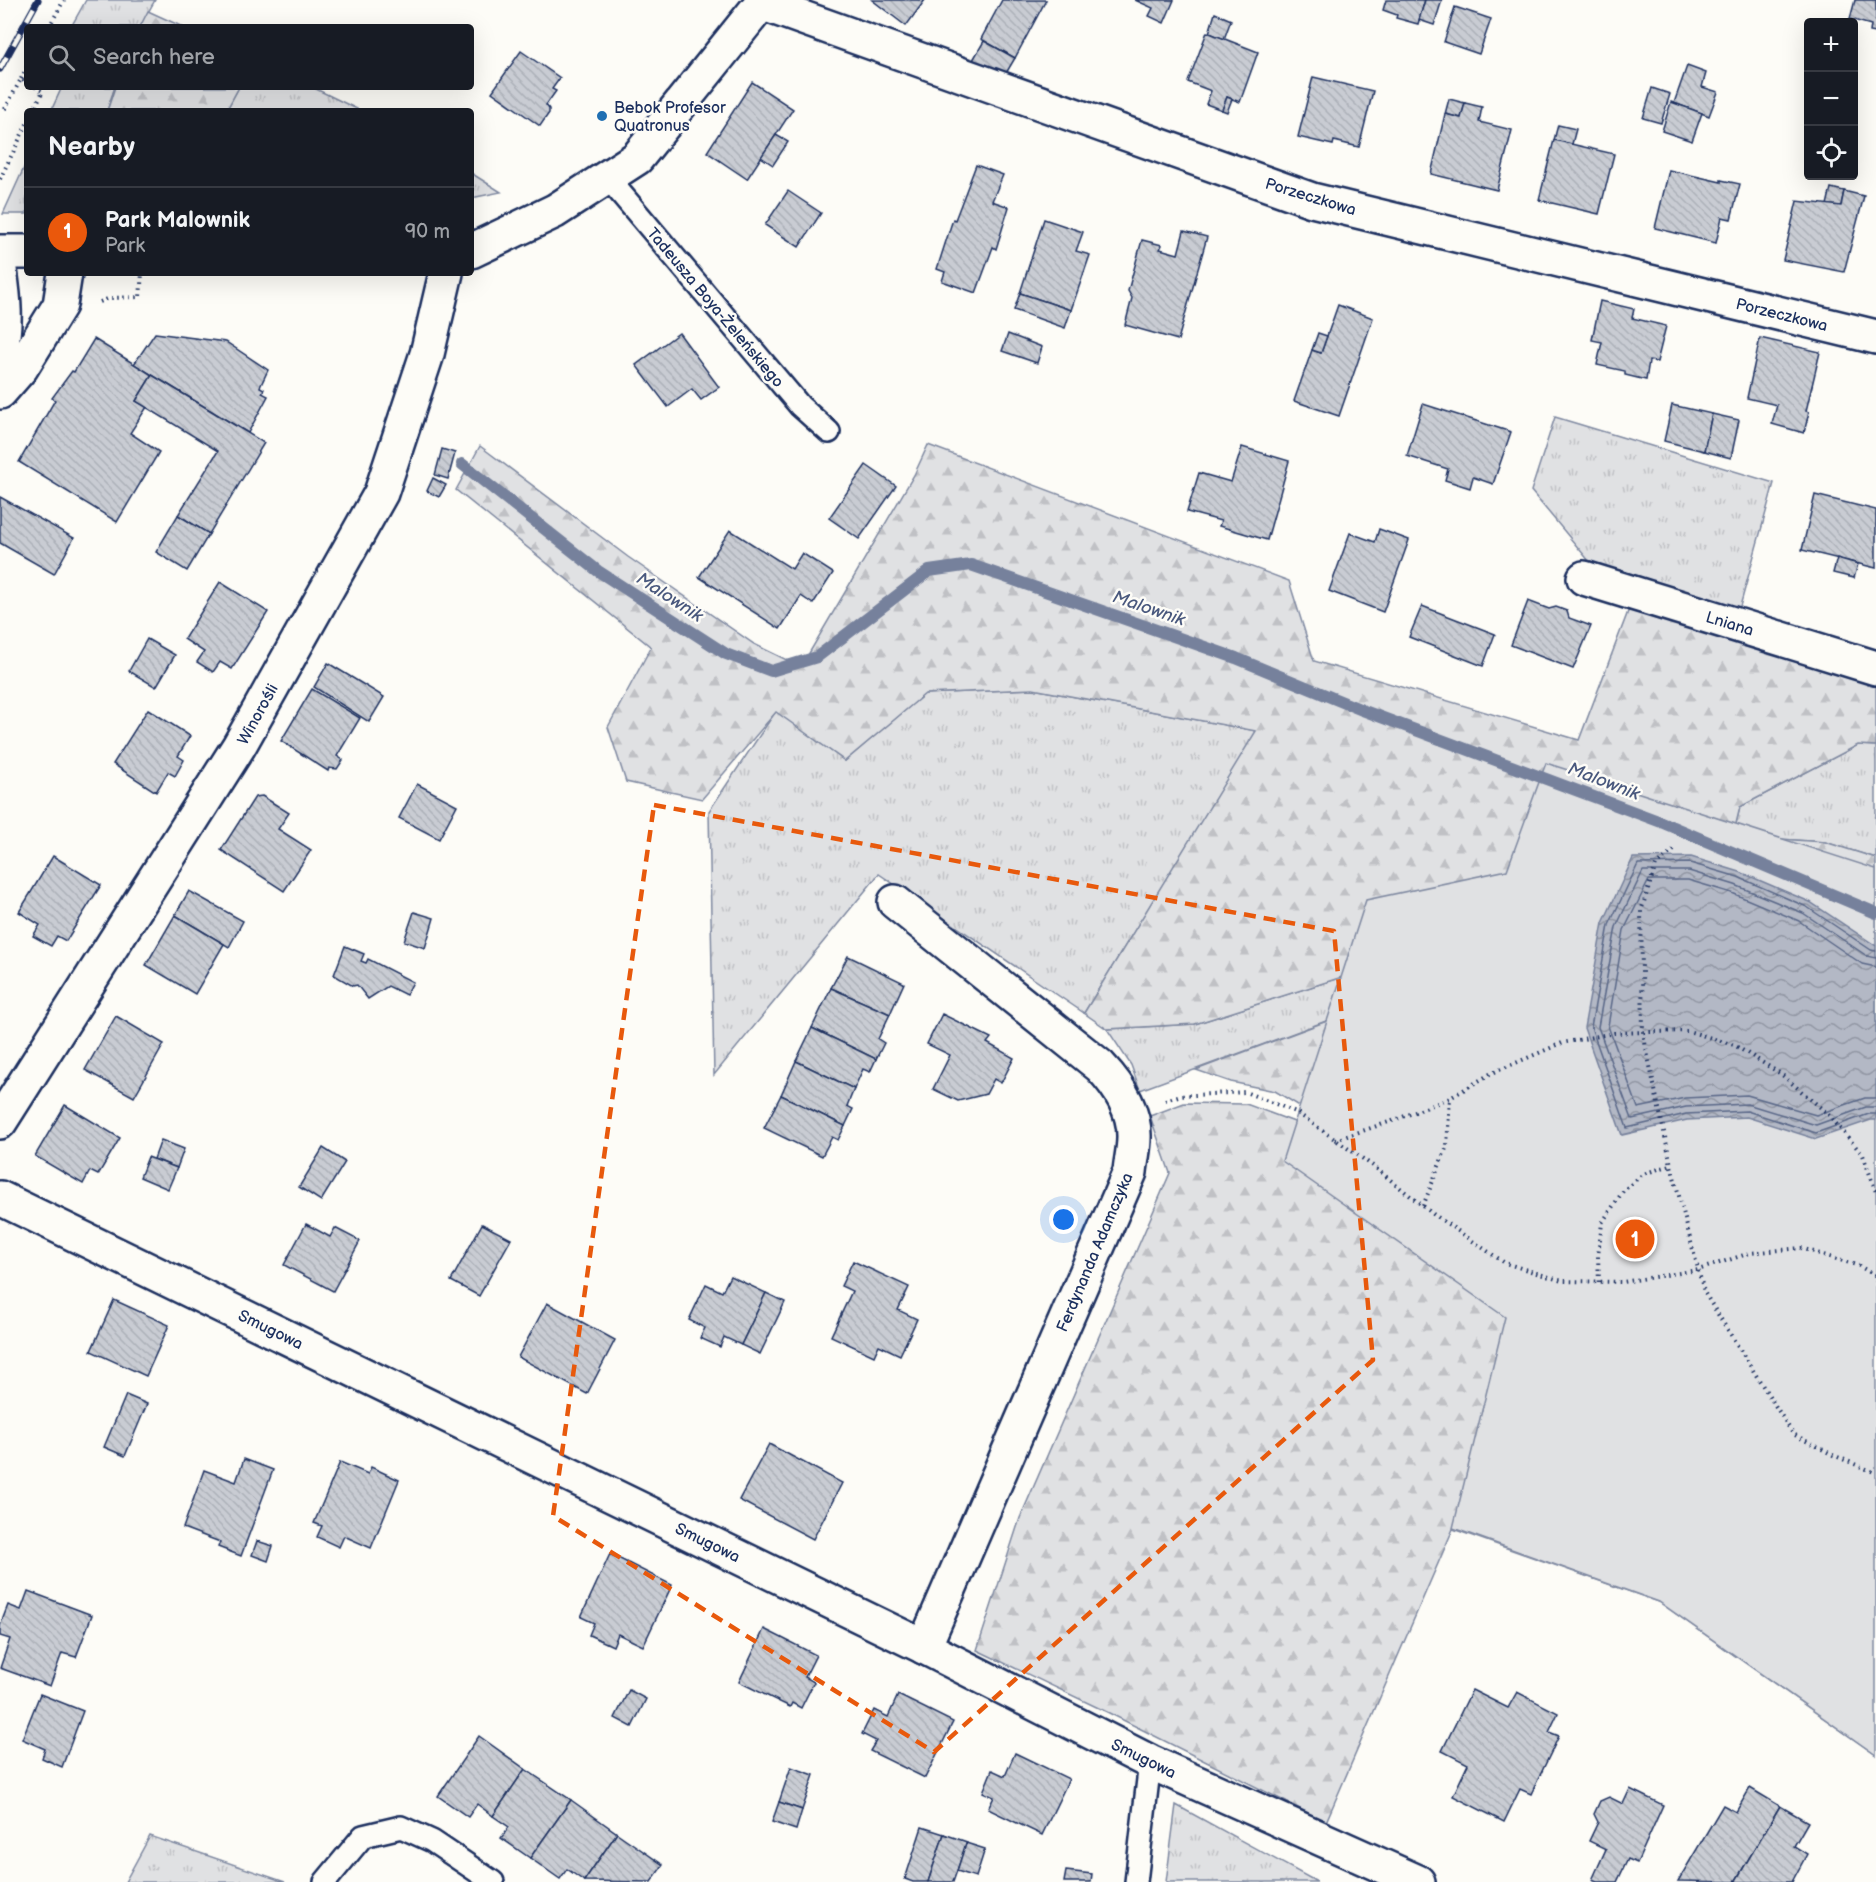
<!DOCTYPE html>
<html lang="en">
<head>
<meta charset="utf-8">
<style>
	body { margin:0; font-family:"Balsamiq Sans",sans-serif; background:#20242c; color:#f1f3f6 }
	.controls { position:absolute; right:18px; top:18px; display:grid; overflow:hidden; border-radius:6px; box-shadow:0 6px 24px #0002 }
	.controls button { width:54px; height:54px; display:grid; place-items:center; padding:0; border:0; border-bottom:2px solid #363941; background:#171b24; color:#f1f3f6; font:30px sans-serif }
	.you { position:absolute; left:1064px; top:1220px; width:21px; height:21px; margin:-15px; border:4px solid #fff; border-radius:50%; background:#1a73e8; box-shadow:0 0 0 9px #1a73e833 }
	.badge { display:grid; place-items:center; width:39px; height:39px; border-radius:50%; background:#ea580c; color:#fff; font-size:20px; font-weight:700 }
	.pin { position:absolute; translate:-50% -50%; border:3px solid #fff; box-shadow:0 2px 6px #0006 }
	.list { margin:0; padding:0; list-style:none }
	h2 { display:flex; justify-content:space-between; align-items:center; height:78px; margin:0; padding:0 24px; font-size:26px }
	h2 small { font-size:20px; font-weight:400; color:#9ea1a6 }
	.list li { display:grid; grid-template-columns:39px 1fr auto; gap:18px; align-items:center; box-sizing:border-box; height:90px; padding:0 24px; border-top:2px solid #363941 }
	.list b { display:block; font-size:22px; white-space:nowrap }
	.list p { margin:0; font-size:20px; white-space:nowrap; color:#9ea1a6 }
	.list em { font-size:20px; font-style:normal; color:#9ea1a6 }
	.icon { flex:none; width:33px; height:33px; fill:none; stroke:currentColor; stroke-width:2; stroke-linecap:round; stroke-linejoin:round }
	.map { position:relative; flex:none; width:1876px; height:1882px; overflow:hidden }
	.search { position:absolute; background:#171b24; box-shadow:0 6px 24px #0002; left:24px; top:24px; width:450px; height:66px; display:flex; align-items:center; gap:15px; box-sizing:border-box; padding:0 21px; border-radius:6px; color:#9ea1a6; font-size:22px }
	.panel { position:absolute; background:#171b24; box-shadow:0 6px 24px #0002; left:24px; top:108px; width:450px; height:168px; border-radius:6px }
	.map>svg:first-child { display:block }
</style>
</head>
<body>
<div class="map">
<svg width="1876" height="1882" viewBox="0 0 1876 1882">
	<defs>
		<pattern id="grass-tufts" width="24" height="20" patternUnits="userSpaceOnUse" patternTransform="scale(1.5)"><rect width="24" height="20" fill="#e0e1e3"/><path d="M3 7l-1-3M5 7V3M7 7l1-3M15 17l-1-3M17 17v-4M19 17l1-3" fill="none" stroke="#c0c1c5"/></pattern>
		<pattern id="forest-firs" width="22" height="20" patternUnits="userSpaceOnUse" patternTransform="scale(1.5)"><rect width="22" height="20" fill="#e0e1e3"/><path d="M5 1l3.5 6h-7zM16 11l3.5 6h-7z" fill="#c0c1c5"/></pattern>
		<pattern id="water-waves" width="16" height="10" patternUnits="userSpaceOnUse" patternTransform="scale(1.5)"><rect width="16" height="10" fill="#b3b8c5"/><path d="M0 5q4-4 8 0t8 0" fill="none" stroke="#9196a3"/></pattern>
		<pattern id="building-back-hatch" width="6" height="6" patternUnits="userSpaceOnUse" patternTransform="scale(1.5)"><rect width="6" height="6" fill="#c9ccd3"/><path d="M-1 5l2 2M0 0l6 6M5-1l2 2" fill="none" stroke="#acb0b8"/></pattern>
	</defs>
	<rect width="100%" height="100%" fill="#fdfcf7"/>
	<filter id="ink" filterUnits="userSpaceOnUse"><feTurbulence type="fractalNoise" baseFrequency=".0167" numOctaves="2"/><feDisplacementMap in="SourceGraphic" scale="12" xChannelSelector="R" yChannelSelector="G"/><feConvolveMatrix kernelMatrix="1 2 1 2 8 2 1 2 1" color-interpolation-filters="sRGB"/></filter>
	<g filter="url(#ink)">
		<g fill="url(#grass-tufts)" stroke="#7e88a0" stroke-width="1.5">
			<polygon points="86,0 155,0 140,27 71,27"/>
			<polygon points="62,87 115,87 107,111 51,111"/>
			<polygon points="239,87 312,87 361,111 226,111"/>
			<polygon points="27,161 27,214 3,214"/>
			<polygon points="471,173 501,192 471,198"/>
			<polygon points="1555,417 1774,483 1731,639 1629,609 1531,491"/>
			<polygon points="1033,689 1257,731 1084,1013 879,874 714,1075 709,811 776,711 845,761 924,694"/>
			<polygon points="1858,745 1876,746 1876,858 1825,842 1733,836 1740,807"/>
			<polygon points="1508,924 1496,958 1140,1090 1131,1065 1107,1029 1195,1024"/>
			<polygon points="1176,1805 1317,1882 1166,1882"/>
			<polygon points="150,1836 285,1882 125,1882"/>
		</g>
		<g fill="url(#forest-firs)" stroke="#7e88a0" stroke-width="1.5">
			<polygon points="148,11 183,27 140,27"/>
			<polygon points="115,87 239,87 226,111 107,111"/>
			<polygon points="928,445 1289,581 1314,661 1579,740 1629,609 1876,680 1876,746 1858,745 1740,807 1733,836 1825,842 1876,858 1876,946 1508,924 1195,1024 1107,1029 1084,1013 1256,731 1033,689 925,694 845,761 776,712 702,799 626,782 608,727 651,647 456,490 480,446 628,557 754,644 801,667 914,475"/>
			<polygon points="1496,958 1334,1127 1275,1091 1231,1082 1196,1070"/>
			<polygon points="1184,1103 1246,1104 1297,1123 1433,1224 1876,1755 1659,1602 1453,1529 1326,1822 1107,1712 977,1650 1020,1518 1170,1173 1150,1116"/>
		</g>
		<polygon fill="#e0e1e3" stroke="#7e88a0" stroke-width="1.5" points="1546,763 1876,869 1876,1755 1659,1602 1453,1528 1505,1317 1282,1161 1366,900 1507,870"/>
		<polygon fill="url(#water-waves)" stroke="#76819c" stroke-width="1.5" points="1691,857 1740,872 1810,902 1876,946 1876,1120 1871,1120 1816,1139 1747,1117 1687,1120 1622,1135 1584,1028 1603,923 1633,858"/>
		<g fill="none" stroke-linecap="round" stroke-linejoin="round">
			<g stroke="#586687" stroke-width="1.5">
				<polyline points="1876,951 1871,950 1807,907 1738,877 1690,863 1638,864 1609,925 1591,1027 1627,1128 1686,1114 1747,1111 1816,1133 1869,1114 1876,1114"/>
				<polyline points="1876,958 1867,956 1803,913 1735,885 1689,871 1643,871 1616,927 1598,1027 1632,1119 1686,1107 1747,1104 1816,1125 1866,1107 1876,1107"/>
				<polyline points="1876,967 1862,964 1799,921 1732,893 1688,880 1649,880 1624,930 1608,1026 1638,1108 1685,1098 1747,1095 1816,1115 1865,1098 1876,1098"/>
			</g>
			<polyline stroke="#76819c" stroke-width="12" points="462,464 598,571 726,654 771,671 817,657 929,571 971,565 1236,658 1362,710 1661,822 1876,913"/>
		</g>
		<g fill="url(#building-back-hatch)" stroke="#1b2f5e" stroke-width="1.5">
			<polygon points="872,0 925,0 906,26"/>
			<polygon points="1002,0 1046,0 1015,58 981,39"/>
			<polygon points="1135,0 1174,0 1164,23 1149,16 1153,8"/>
			<polygon points="1386,0 1425,0 1418,24 1396,18 1397,15 1383,10"/>
			<polygon points="1425,0 1442,0 1434,25 1419,20"/>
			<polygon points="1855,0 1876,0 1876,33 1870,32 1871,25 1850,19"/>
			<polygon points="1455,7 1491,19 1479,54 1444,42"/>
			<polygon points="1215,13 1231,20 1224,39 1209,33"/>
			<polygon points="1207,32 1258,52 1240,102 1227,97 1222,110 1206,104 1211,91 1188,82"/>
			<polygon points="984,41 1015,58 1005,75 973,60"/>
			<polygon points="521,51 560,78 552,89 556,91 546,105 549,109 549,113 540,126 492,92"/>
			<polygon points="1687,66 1706,73 1702,87 1718,92 1709,116 1674,103"/>
			<polygon points="1313,77 1373,91 1359,147 1334,141 1333,145 1298,137"/>
			<polygon points="752,82 793,109 747,179 707,152"/>
			<polygon points="1652,88 1670,94 1661,123 1643,118"/>
			<polygon points="1227,97 1232,99 1227,112 1222,110"/>
			<polygon points="1449,99 1465,103 1461,118 1445,114"/>
			<polygon points="1671,102 1702,113 1692,141 1662,131"/>
			<polygon points="1465,103 1482,107 1479,122 1512,130 1497,190 1431,174 1445,114 1461,118"/>
			<polygon points="1558,125 1576,129 1572,144 1554,140"/>
			<polygon points="776,135 788,142 773,165 761,157"/>
			<polygon points="1554,140 1614,154 1599,214 1539,200"/>
			<polygon points="976,165 1003,175 992,201 1009,207 996,249 993,247 976,293 942,281 945,272 937,269 953,219 955,220"/>
			<polygon points="1669,170 1721,182 1721,180 1740,184 1731,219 1722,217 1716,243 1655,228"/>
			<polygon points="1831,188 1844,191 1841,206 1827,205"/>
			<polygon points="788,191 821,213 799,247 765,225"/>
			<polygon points="1844,191 1864,196 1844,272 1783,260 1797,201 1841,206"/>
			<polygon points="1044,219 1083,232 1076,251 1090,255 1071,310 1020,293"/>
			<polygon points="1184,231 1207,237 1178,340 1125,325 1132,298 1128,291 1142,240 1162,245 1160,249 1178,254"/>
			<polygon points="1020,293 1071,310 1065,328 1014,310"/>
			<polygon points="1600,301 1634,309 1632,318 1666,326 1657,362 1649,361 1646,380 1625,375 1625,371 1597,365 1602,342 1592,340"/>
			<polygon points="1338,305 1373,318 1339,416 1294,401 1312,350 1321,353"/>
			<polygon points="155,333 226,342 268,370 260,387 264,389 262,393 268,396 248,433 134,364"/>
			<polygon points="679,333 719,387 701,400 692,389 668,407 636,365"/>
			<polygon points="1318,333 1327,336 1321,353 1312,350"/>
			<polygon points="1008,334 1042,347 1037,363 1002,351"/>
			<polygon points="1760,338 1820,352 1806,411 1809,412 1804,433 1772,424 1777,405 1747,398"/>
			<polygon points="94,339 152,375 136,401 147,407 130,433 159,452 117,522 19,462 55,400 52,398 72,371 74,372"/>
			<polygon points="152,375 264,443 209,534 178,515 218,451 136,401"/>
			<polygon points="1423,404 1511,432 1493,484 1473,477 1470,488 1445,480 1448,469 1407,456"/>
			<polygon points="1672,405 1712,414 1704,451 1664,441"/>
			<polygon points="1712,414 1739,420 1731,458 1704,451"/>
			<polygon points="1242,447 1289,461 1267,540 1219,526 1221,521 1187,512 1199,473 1231,482"/>
			<polygon points="442,449 455,453 448,479 435,475"/>
			<polygon points="866,465 896,486 859,539 829,518"/>
			<polygon points="433,478 446,485 439,497 427,491"/>
			<polygon points="1815,495 1876,510 1876,568 1802,550"/>
			<polygon points="0,497 74,538 54,574 0,543"/>
			<polygon points="178,515 209,534 187,571 156,552"/>
			<polygon points="1379,529 1409,540 1383,612 1329,591 1350,533 1375,542"/>
			<polygon points="730,530 792,569 802,553 833,573 813,604 801,596 780,629 699,577"/>
			<polygon points="1837,558 1858,564 1854,578 1833,573"/>
			<polygon points="220,582 268,612 232,669 220,662 213,672 197,662 204,652 184,639"/>
			<polygon points="1528,601 1549,609 1556,607 1567,611 1569,618 1591,626 1573,669 1511,645"/>
			<polygon points="1422,606 1495,634 1483,666 1409,637"/>
			<polygon points="147,639 175,655 156,687 129,671"/>
			<polygon points="328,663 384,697 369,722 314,687"/>
			<polygon points="312,689 360,718 337,756 343,760 337,769 329,768 328,771 281,741"/>
			<polygon points="148,709 190,736 178,756 184,760 175,776 168,772 156,792 113,764"/>
			<polygon points="417,784 457,805 439,839 399,818"/>
			<polygon points="262,796 289,813 278,829 311,850 284,891 221,850 255,797"/>
			<polygon points="53,856 101,885 66,941 57,936 51,946 33,936 40,925 19,912"/>
			<polygon points="189,891 243,921 229,947 175,915"/>
			<polygon points="414,912 434,918 425,948 404,941"/>
			<polygon points="175,915 224,944 195,994 146,965"/>
			<polygon points="345,946 364,954 361,961 366,963 368,959 413,982 406,995 388,986 368,999 357,985 353,986 334,975"/>
			<polygon points="848,956 904,983 890,1014 831,988"/>
			<polygon points="831,988 890,1014 878,1039 884,1043 876,1059 812,1028"/>
			<polygon points="942,1014 991,1038 987,1043 1014,1058 1001,1083 994,1079 986,1094 958,1101 933,1089 950,1055 927,1044"/>
			<polygon points="116,1016 164,1044 134,1097 85,1070"/>
			<polygon points="812,1028 876,1059 870,1072 863,1069 854,1089 796,1061"/>
			<polygon points="796,1061 854,1089 847,1106 853,1109 845,1126 781,1095"/>
			<polygon points="781,1095 845,1126 838,1140 832,1137 822,1156 764,1128"/>
			<polygon points="65,1105 120,1138 98,1175 90,1171 83,1184 35,1156"/>
			<polygon points="161,1140 184,1149 177,1168 154,1159"/>
			<polygon points="323,1148 345,1162 321,1201 299,1187"/>
			<polygon points="148,1157 177,1168 168,1189 140,1177"/>
			<polygon points="306,1224 330,1237 335,1228 360,1241 333,1291 284,1265"/>
			<polygon points="482,1224 511,1239 479,1296 451,1281"/>
			<polygon points="853,1261 909,1287 898,1310 917,1319 900,1355 879,1345 874,1356 831,1336 852,1291 841,1286"/>
			<polygon points="730,1276 766,1293 741,1345 724,1337 720,1347 700,1338 705,1328 689,1320 706,1284 722,1292"/>
			<polygon points="766,1293 785,1302 760,1354 741,1345"/>
			<polygon points="114,1300 169,1325 146,1376 91,1351"/>
			<polygon points="547,1303 615,1340 587,1394 518,1357"/>
			<polygon points="126,1395 147,1404 125,1456 104,1447"/>
			<polygon points="769,1444 842,1483 813,1539 739,1500"/>
			<polygon points="244,1459 273,1470 241,1556 218,1547 220,1542 183,1528 204,1470 236,1482"/>
			<polygon points="340,1462 368,1474 371,1467 399,1480 371,1548 344,1536 339,1547 317,1537 322,1526 314,1523"/>
			<polygon points="257,1541 273,1546 268,1561 252,1555"/>
			<polygon points="610,1554 672,1585 643,1646 618,1634 613,1646 589,1635 594,1623 581,1617"/>
			<polygon points="28,1591 92,1615 76,1657 62,1653 50,1686 0,1668 10,1639 0,1636 0,1626 8,1605 21,1610"/>
			<polygon points="764,1629 816,1655 805,1677 814,1682 801,1708 792,1703 790,1707 739,1682"/>
			<polygon points="629,1690 646,1699 632,1727 615,1718"/>
			<polygon points="1472,1690 1508,1708 1517,1692 1558,1713 1549,1732 1559,1736 1531,1794 1520,1789 1504,1822 1453,1796 1468,1764 1442,1751"/>
			<polygon points="40,1694 83,1711 62,1767 42,1758 45,1749 22,1739"/>
			<polygon points="898,1695 953,1722 925,1778 870,1751 876,1741 862,1734 874,1710 888,1717"/>
			<polygon points="479,1736 525,1769 493,1816 477,1804 468,1817 438,1796"/>
			<polygon points="1015,1753 1069,1779 1042,1835 988,1809 994,1797 983,1792 992,1770 1005,1776"/>
			<polygon points="791,1767 814,1775 802,1810 779,1802"/>
			<polygon points="525,1769 571,1800 530,1858 501,1838 509,1827 493,1816"/>
			<polygon points="1750,1788 1780,1806 1735,1882 1678,1881 1723,1805 1736,1812"/>
			<polygon points="1630,1789 1663,1805 1637,1863 1628,1859 1617,1882 1597,1882 1592,1880 1606,1849 1589,1841 1598,1822 1594,1814 1600,1801 1609,1797 1623,1804"/>
			<polygon points="571,1800 617,1833 584,1881 567,1869 560,1879 530,1858"/>
			<polygon points="779,1802 802,1810 796,1830 772,1822"/>
			<polygon points="1780,1806 1808,1822 1794,1846 1807,1854 1793,1880 1792,1882 1735,1882"/>
			<polygon points="922,1827 944,1834 928,1882 913,1882 905,1879"/>
			<polygon points="617,1833 663,1865 651,1882 584,1881"/>
			<polygon points="944,1834 967,1842 953,1882 928,1882"/>
			<polygon points="966,1843 985,1849 976,1877 957,1871"/>
			<polygon points="1066,1871 1092,1874 1091,1882 1064,1882"/>
		</g>
		<g fill="none" stroke-linecap="round" stroke-linejoin="round">
			<g stroke="#1b2f5e" stroke-width="26">
				<g id="lane">
					<polyline points="607,177 800,406 829,432"/>
					<polyline points="325,1882 363,1836 401,1827 432,1841 493,1882"/>
					<polyline points="1136,1882 1150,1762"/>
				</g>
			</g>
			<g stroke="#1b2f5e" stroke-width="38">
				<g id="street">
					<polyline points="761,3 1312,200 1876,337"/>
					<path d="M 0,270 C 4,298 7,324 0,352"/>
					<polyline points="0,392 21,368 60,305 65,273"/>
					<polyline points="1584,578 1876,668"/>
					<path d="M 895,902 L 1100,1066 C 1118,1085 1135,1110 1134,1138 C 1134,1149 1131,1161 1130,1172 L 924,1647"/>
					<polyline points="0,1122 239,746 381,493 427,354 446,273"/>
					<polyline points="0,1198 924,1647 1150,1762 1418,1882"/>
				</g>
			</g>
			<g stroke="#1b2f5e" stroke-width="38">
				<g id="secondary">
					<polyline points="471,251 555,211 637,158 764,0"/>
					<polyline points="0,252 27,252"/>
				</g>
			</g>
			<g stroke="#1b2f5e" stroke-width="4" stroke-dasharray="1.5 4.5" stroke-linecap="butt">
				<polyline points="49,27 64,0"/>
				<polyline points="21,79 27,67"/>
				<polyline points="5,109 21,79 27,83"/>
				<polyline points="33,111 43,91 35,87"/>
				<polyline points="0,179 27,124"/>
				<polyline points="100,302 110,298 140,297 142,273"/>
				<polyline points="1674,850 1656,865 1641,911 1643,1033 1671,1165 1704,1292 1793,1434 1833,1455 1876,1473"/>
				<polyline points="1165,1100 1178,1096 1245,1092 1296,1112 1373,1166 1433,1214 1505,1263 1562,1281 1623,1282 1698,1270 1750,1253 1801,1248 1859,1266 1876,1276"/>
				<polyline points="1335,1140 1395,1120 1450,1098 1490,1074 1562,1043 1614,1033 1688,1031 1734,1045 1781,1074 1827,1113 1863,1155 1876,1192"/>
				<polyline points="1423,1206 1447,1146 1450,1098"/>
				<polyline points="1599,1282 1598,1256 1602,1223 1623,1191 1643,1174 1671,1165"/>
			</g>
			<use href="#lane" stroke="#fdfcf7" stroke-width="21"/>
			<use href="#street" stroke="#fdfcf7" stroke-width="33"/>
			<use href="#secondary" stroke="#fdfcf7" stroke-width="33"/>
			<g stroke="#1b2f5e" stroke-width="7">
				<polyline id="rail" points="0,69 38,0"/>
			</g>
			<use href="#rail" stroke="#fdfcf7" stroke-width="4.5" stroke-dasharray="14" stroke-linecap="butt"/>
		</g>
	</g>
	<path fill="none" stroke="#e8590c" stroke-width="4.5" stroke-dasharray="12 8" stroke-linejoin="round" d="M 654,805 L 1334,931 L 1373,1360 L 934,1752 L 553,1516 Z"/>
	<circle fill="#1f6fb2" stroke="#fdfcf7" stroke-width="2" cx="602" cy="116" r="6"/>
	<g text-anchor="middle" stroke-width="5" stroke-linejoin="round" paint-order="stroke">
		<g font-size="16" fill="#1b2f5e" stroke="#fdfcf7" text-anchor="start">
			<text x="614" y="113">Bebok Profesor<tspan x="614" dy="18">Quatronus</tspan></text>
		</g>
		<g font-size="16" fill="#1b2f5e" stroke="#fdfcf7">
			<text transform="translate(1311 196) rotate(17)" y="6">Porzeczkowa</text>
			<text transform="translate(716 307) rotate(50)" y="6">Tadeusza Boya-Żeleńskiego</text>
			<text transform="translate(1782 314) rotate(14)" y="6">Porzeczkowa</text>
			<text transform="translate(1730 623) rotate(17)" y="6">Lniana</text>
			<text transform="translate(257 714) rotate(-61)" y="6">Winorośli</text>
			<text transform="translate(1094 1252) rotate(-67)" y="6">Ferdynanda Adamczyka</text>
			<text transform="translate(271 1329) rotate(26)" y="6">Smugowa</text>
			<text transform="translate(708 1542) rotate(26)" y="6">Smugowa</text>
			<text transform="translate(1144 1758) rotate(26)" y="6">Smugowa</text>
		</g>
		<g font-size="18" font-style="italic" fill="#49587d" stroke="#fdfcf7">
			<text transform="translate(670 597) rotate(33)" y="6">Malownik</text>
			<text transform="translate(1149 608) rotate(19)" y="6">Malownik</text>
			<text transform="translate(1604 781) rotate(21)" y="6">Malownik</text>
		</g>
	</g>
</svg>
<div class="controls">
<button>+</button>
<button>−</button>
<button><svg class="icon" aria-label="locate" viewBox="0 0 24 24"><circle cx="12" cy="12" r="6"/><path d="M12 2v4M12 18v4M2 12h4M18 12h4"/></svg></button>
</div>
<div class="you"></div>
<div class="pin badge" style="left:1635px;top:1239px">1</div>
<div class="search"><svg class="icon" aria-label="search" viewBox="0 0 24 24"><circle cx="10" cy="10" r="6"/><path d="M15 15l6 6"/></svg>Search here</div>
<section class="panel">
<h2>Nearby<small></small></h2>
<ul class="list">
<li><span class="badge">1</span><div><b>Park Malownik</b><p>Park</p></div><em>90 m</em></li>
</ul>
</section>
</div>
</body>
</html>
